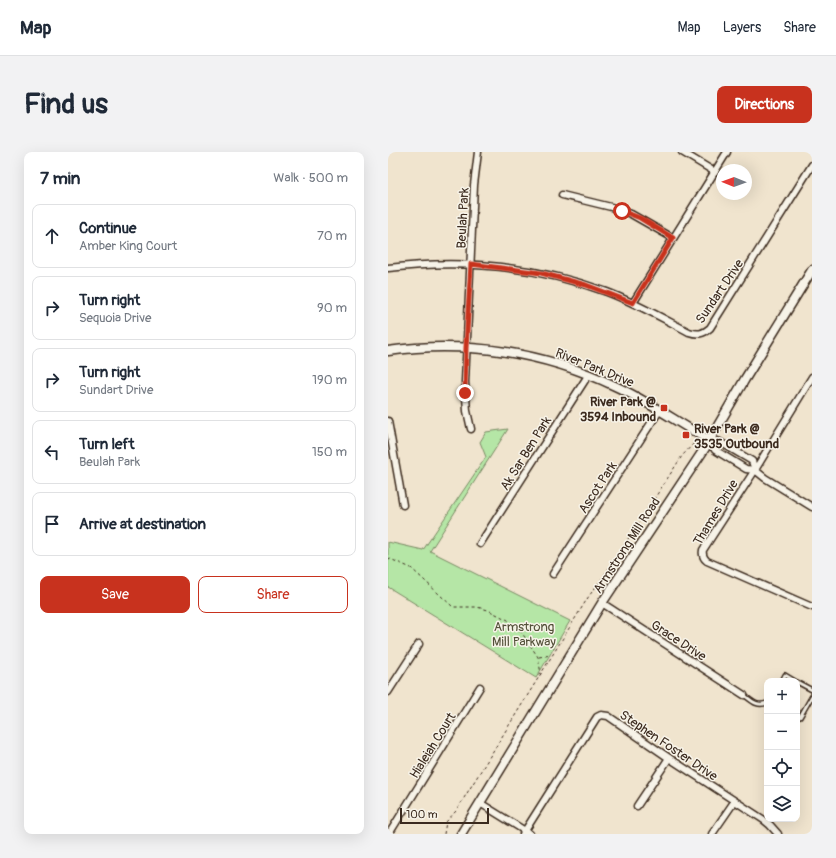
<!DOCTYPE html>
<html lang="en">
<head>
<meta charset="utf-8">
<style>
	body { margin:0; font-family:Pangolin,sans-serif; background:#f2f2f3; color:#1f2937 }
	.controls { position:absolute; right:12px; bottom:12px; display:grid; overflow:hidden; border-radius:8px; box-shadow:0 4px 16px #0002 }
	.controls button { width:36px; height:36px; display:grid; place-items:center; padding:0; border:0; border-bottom:1px solid #e0e1e3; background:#fff; color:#1f2937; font:20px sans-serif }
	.compass { position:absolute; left:328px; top:12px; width:36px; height:36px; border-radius:50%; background:#fff; box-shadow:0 4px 16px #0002; rotate:271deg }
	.scale { position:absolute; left:12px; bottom:10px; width:89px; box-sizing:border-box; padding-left:4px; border:2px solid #3b2a1e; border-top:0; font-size:11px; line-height:14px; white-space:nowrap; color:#3b2a1e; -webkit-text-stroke:3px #f7f3e8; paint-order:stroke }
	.stop { position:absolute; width:12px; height:12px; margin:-9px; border:3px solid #c8321e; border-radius:50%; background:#fff }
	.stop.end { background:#c8321e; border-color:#fff; box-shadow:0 1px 4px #0008 }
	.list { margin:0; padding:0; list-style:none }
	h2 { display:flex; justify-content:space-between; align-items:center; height:52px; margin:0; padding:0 16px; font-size:17px }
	h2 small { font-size:13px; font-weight:400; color:#747a83 }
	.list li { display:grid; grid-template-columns:26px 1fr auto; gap:12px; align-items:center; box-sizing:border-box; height:64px; margin:0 8px 8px; padding:0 8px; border:1px solid #e0e1e3; border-radius:8px }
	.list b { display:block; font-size:15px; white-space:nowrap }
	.list p { margin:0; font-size:13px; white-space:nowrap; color:#747a83 }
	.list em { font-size:13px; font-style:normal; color:#747a83 }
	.actions { display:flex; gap:8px; padding:12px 16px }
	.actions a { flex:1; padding:9px 0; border:1px solid #c8321e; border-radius:8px; text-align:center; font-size:14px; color:#c8321e }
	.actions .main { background:#c8321e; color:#fff }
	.icon { flex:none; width:22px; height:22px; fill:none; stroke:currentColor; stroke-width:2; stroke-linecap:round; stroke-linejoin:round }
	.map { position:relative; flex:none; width:424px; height:682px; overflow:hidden; border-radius:8px }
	header { display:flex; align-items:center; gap:24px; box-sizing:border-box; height:56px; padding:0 20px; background:#fff; border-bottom:1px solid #e0e1e3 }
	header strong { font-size:19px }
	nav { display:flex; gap:22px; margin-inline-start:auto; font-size:14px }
	.intro { display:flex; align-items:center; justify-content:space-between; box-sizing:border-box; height:96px; padding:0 24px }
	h1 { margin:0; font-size:28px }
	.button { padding:10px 18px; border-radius:8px; background:#c8321e; color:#fff; font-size:14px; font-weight:700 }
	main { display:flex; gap:24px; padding:0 24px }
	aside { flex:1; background:#fff; border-radius:8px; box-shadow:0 4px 16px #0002 }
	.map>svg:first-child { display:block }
</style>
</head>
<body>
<header>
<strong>Map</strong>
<nav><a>Map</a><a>Layers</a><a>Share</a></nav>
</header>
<div class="intro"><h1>Find us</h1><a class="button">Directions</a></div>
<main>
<aside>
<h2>7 min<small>Walk · 500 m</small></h2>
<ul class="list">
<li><svg class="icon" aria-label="ahead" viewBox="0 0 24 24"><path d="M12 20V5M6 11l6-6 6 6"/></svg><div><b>Continue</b><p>Amber King Court</p></div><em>70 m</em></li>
<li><svg class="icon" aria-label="right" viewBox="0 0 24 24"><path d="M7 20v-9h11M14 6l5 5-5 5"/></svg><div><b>Turn right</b><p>Sequoia Drive</p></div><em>90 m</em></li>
<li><svg class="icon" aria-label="right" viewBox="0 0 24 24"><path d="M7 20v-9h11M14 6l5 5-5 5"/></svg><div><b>Turn right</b><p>Sundart Drive</p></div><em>190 m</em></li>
<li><svg class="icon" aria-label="left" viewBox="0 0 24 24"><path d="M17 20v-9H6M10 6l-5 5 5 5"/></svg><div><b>Turn left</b><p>Beulah Park</p></div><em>150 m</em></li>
<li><svg class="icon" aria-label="arrive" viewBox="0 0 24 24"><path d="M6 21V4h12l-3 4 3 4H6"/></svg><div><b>Arrive at destination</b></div></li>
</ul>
<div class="actions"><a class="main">Save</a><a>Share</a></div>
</aside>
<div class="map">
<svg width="424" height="682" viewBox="0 0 424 682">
	<rect width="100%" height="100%" fill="#f0e4ce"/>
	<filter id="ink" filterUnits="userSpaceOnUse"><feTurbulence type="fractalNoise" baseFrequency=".025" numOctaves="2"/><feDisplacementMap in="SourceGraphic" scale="8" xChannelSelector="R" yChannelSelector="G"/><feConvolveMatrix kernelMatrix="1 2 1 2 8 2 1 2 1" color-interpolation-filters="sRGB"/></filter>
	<g filter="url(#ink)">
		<polygon fill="#b5e6a6" stroke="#788862" points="120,277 42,399 182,469 148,526 0,435 0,390 35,398 98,305 92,290 98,280"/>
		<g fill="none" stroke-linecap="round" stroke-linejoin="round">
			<g stroke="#3b2a1e" stroke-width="6">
				<g id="lane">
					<polyline points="394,529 397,523 407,529"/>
					<polyline points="409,530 424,538"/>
					<path d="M 356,543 C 364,549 369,555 379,551"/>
					<polyline points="409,563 412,565 424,544"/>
				</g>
			</g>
			<g stroke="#3b2a1e" stroke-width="9">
				<g id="street">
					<polyline points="294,0 327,20"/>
					<polyline points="174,43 223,55 243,62 285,86"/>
					<path d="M 0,116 C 74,107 149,114 219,140 C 248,151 274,166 301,180 C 310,183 315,182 322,176 L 424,13"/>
					<polyline points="245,151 339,0"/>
					<path d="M 424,225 L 367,318 L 315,398 C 314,403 315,406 319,409 L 424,455"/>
					<polyline points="0,269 15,353"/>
					<polyline points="83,277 79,259 77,230 86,33 90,0"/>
					<polyline points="321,288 332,290 364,309 367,318 377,326 424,355"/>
					<polyline points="321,288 327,298 358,317 367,318"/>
					<polyline points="92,392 201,222"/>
					<polyline points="165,422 271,259"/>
					<polyline points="214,451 356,543"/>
					<polyline points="0,540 31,492"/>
					<polyline points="92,651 142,682"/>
					<polyline points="249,654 281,606"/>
					<polyline points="1,682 92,535"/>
					<polyline points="135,682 209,565 213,563 220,564 281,606 376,668 382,673 390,682"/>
					<polyline points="324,682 346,650"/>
				</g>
			</g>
			<g stroke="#3b2a1e" stroke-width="11">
				<g id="secondary">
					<path d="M 0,199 C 77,188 156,200 227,234 C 260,249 290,271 321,288"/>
					<polyline points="73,682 214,451 317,296 357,227 424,118"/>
				</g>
			</g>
			<g stroke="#3b2a1e" stroke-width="1" stroke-dasharray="3 3" stroke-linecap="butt">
				<polyline points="0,406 23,416 65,455 89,455 100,458 120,468 134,481 150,505 153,522"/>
				<polyline points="151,505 163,503"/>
				<polyline points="56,682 58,670 68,659 201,444 216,424 294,304 307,290"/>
			</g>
			<use href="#lane" stroke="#f7f3e8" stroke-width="3"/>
			<use href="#street" stroke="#f7f3e8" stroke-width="6"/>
			<use href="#secondary" stroke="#f7f3e8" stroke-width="8"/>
		</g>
	</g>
	<g fill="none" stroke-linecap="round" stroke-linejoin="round" filter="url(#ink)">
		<polyline stroke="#c8321e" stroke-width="5" points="77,241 78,196 83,112 153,121 198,133 245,151 285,86 252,66 234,59"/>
	</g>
	<g fill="#c8321e" stroke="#f7f3e8" stroke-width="1.5">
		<rect x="272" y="252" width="8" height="8" rx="2"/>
		<rect x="294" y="279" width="8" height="8" rx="2"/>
	</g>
	<g text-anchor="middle" stroke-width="3" stroke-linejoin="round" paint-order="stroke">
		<g font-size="13" fill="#3b2a1e" stroke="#f7f3e8">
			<text transform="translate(74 66) rotate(-87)" y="5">Beulah Park</text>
			<text transform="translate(331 139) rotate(-56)" y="5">Sundart Drive</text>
			<text transform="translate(207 215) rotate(22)" y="5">River Park Drive</text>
			<text transform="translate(137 301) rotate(-58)" y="5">Ak Sar Ben Park</text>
			<text transform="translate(209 335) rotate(-57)" y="5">Ascot Park</text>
			<text transform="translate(327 360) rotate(-59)" y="5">Thames Drive</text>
			<text transform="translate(238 393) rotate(-57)" y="5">Armstrong Mill Road</text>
			<text transform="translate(291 488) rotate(33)" y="5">Grace Drive</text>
			<text transform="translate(44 593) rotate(-58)" y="5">Hialeiah Court</text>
			<text transform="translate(281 593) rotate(34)" y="5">Stephen Foster Drive</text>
		</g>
		<g font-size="13" font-weight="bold" fill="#3b2a1e" stroke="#f7f3e8" text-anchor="end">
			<text x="268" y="254">River Park @<tspan x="268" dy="15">3594 Inbound</tspan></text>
			<text x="306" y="281" text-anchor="start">River Park @<tspan x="306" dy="15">3535 Outbound</tspan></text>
		</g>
		<g font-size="13" fill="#535039" stroke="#f7f3e8">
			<text x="136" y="479">Armstrong<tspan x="136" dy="15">Mill Parkway</tspan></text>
		</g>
	</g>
</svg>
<div class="controls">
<button>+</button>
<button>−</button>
<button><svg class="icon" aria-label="locate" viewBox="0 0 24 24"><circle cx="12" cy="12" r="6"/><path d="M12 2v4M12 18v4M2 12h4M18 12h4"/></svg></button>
<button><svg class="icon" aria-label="layers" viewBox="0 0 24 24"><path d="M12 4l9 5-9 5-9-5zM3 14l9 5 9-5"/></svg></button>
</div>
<svg class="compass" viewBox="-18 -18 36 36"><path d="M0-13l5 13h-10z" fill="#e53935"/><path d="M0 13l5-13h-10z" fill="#747a83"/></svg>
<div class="scale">100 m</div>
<div class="stop" style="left:234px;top:59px"></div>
<div class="stop end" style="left:77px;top:241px"></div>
</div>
</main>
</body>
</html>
